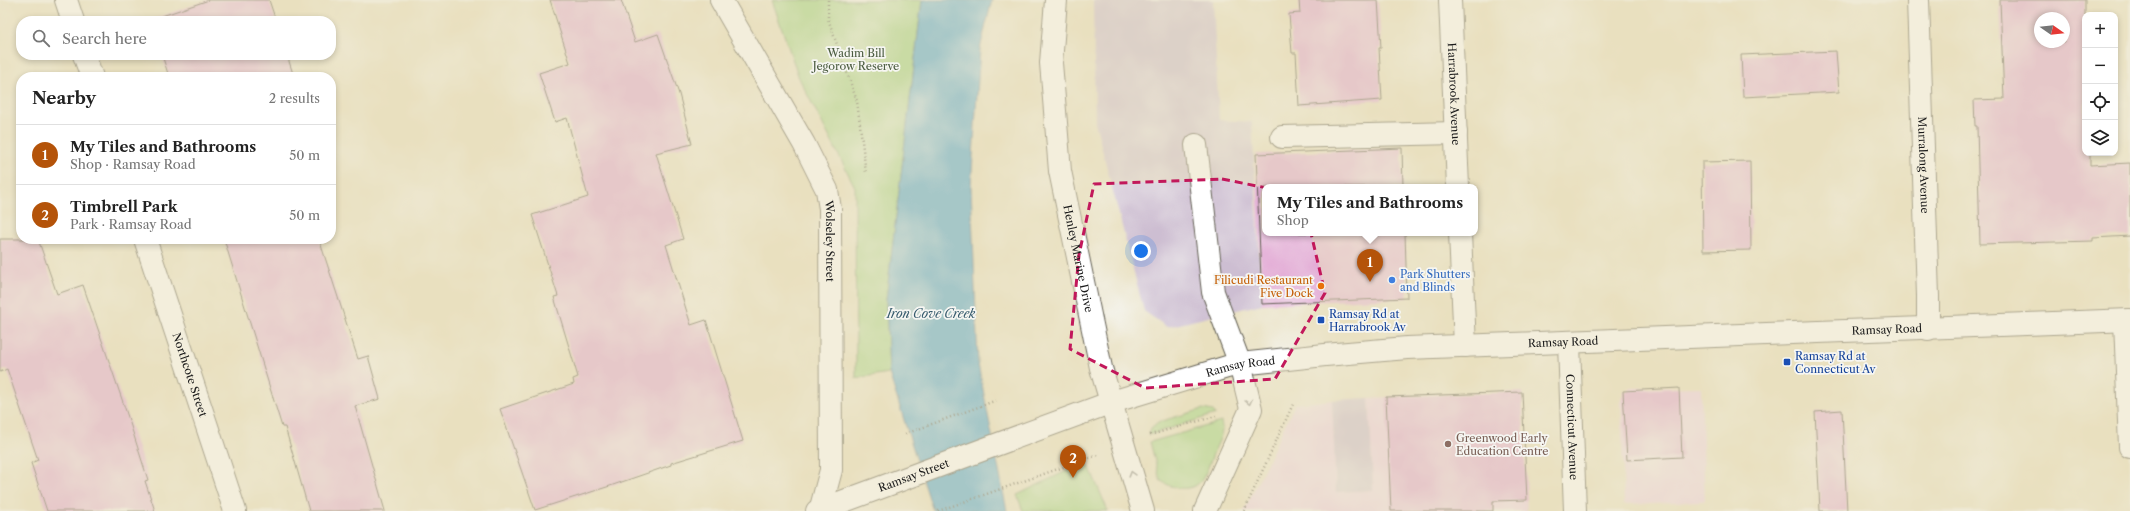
<!DOCTYPE html>
<html lang="en">
<head>
<meta charset="utf-8">
<style>
	body { margin:0; font-family:"Libre Caslon Text",serif; background:#f2f2f2; color:#222 }
	.controls { position:absolute; right:12px; top:12px; display:grid; overflow:hidden; border-radius:8px; box-shadow:0 2px 6px #0003 }
	.controls button { width:36px; height:36px; display:grid; place-items:center; padding:0; border:0; border-bottom:1px solid #e0e0e0; background:#fff; color:#222; font:20px sans-serif }
	.compass { position:absolute; left:2034px; top:12px; width:36px; height:36px; border-radius:50%; background:#fff; box-shadow:0 2px 6px #0003; rotate:104deg }
	.you { position:absolute; left:1141px; top:251px; width:14px; height:14px; margin:-10px; border:3px solid #fff; border-radius:50%; background:#1a73e8; box-shadow:0 0 0 6px #1a73e833 }
	.badge { display:grid; place-items:center; width:26px; height:26px; border-radius:50%; background:#b45309; color:#fff; font-size:13px; font-weight:700 }
	.pin { position:absolute; translate:-50% -33px; filter:drop-shadow(0 1px 2px #0008) }
	.pin::after { content:''; position:absolute; top:21px; width:14px; height:12px; background:inherit; clip-path:polygon(0 0,100% 0,50% 100%) }
	.popup { position:absolute; left:1262px; top:184px; width:216px; height:52px; box-sizing:border-box; display:grid; place-content:center; border-radius:8px; background:#fff; filter:drop-shadow(0 1px 3px #0005); font-size:13px; white-space:nowrap; color:#767676 }
	.popup b { font-size:15px; color:#222 }
	.popup::after { content:''; position:absolute; left:50%; top:100%; margin-left:-8px; border:8px solid transparent; border-top-color:#fff }
	.list { margin:0; padding:0; list-style:none }
	h2 { display:flex; justify-content:space-between; align-items:center; height:52px; margin:0; padding:0 16px; font-size:17px }
	h2 small { font-size:13px; font-weight:400; color:#767676 }
	.list li { display:grid; grid-template-columns:26px 1fr auto; gap:12px; align-items:center; box-sizing:border-box; height:60px; padding:0 16px; border-top:1px solid #e0e0e0 }
	.list b { display:block; font-size:15px; white-space:nowrap }
	.list p { margin:0; font-size:13px; white-space:nowrap; color:#767676 }
	.list em { font-size:13px; font-style:normal; color:#767676 }
	.icon { flex:none; width:22px; height:22px; fill:none; stroke:currentColor; stroke-width:2; stroke-linecap:round; stroke-linejoin:round }
	.map { position:relative; flex:none; width:2130px; height:511px; overflow:hidden }
	.search { position:absolute; background:#fff; box-shadow:0 2px 6px #0003; left:16px; top:16px; width:320px; height:44px; display:flex; align-items:center; gap:10px; box-sizing:border-box; padding:0 14px; border-radius:16px; color:#767676; font-size:15px }
	.panel { position:absolute; background:#fff; box-shadow:0 2px 6px #0003; left:16px; top:72px; width:320px; height:172px; border-radius:16px }
	.map>svg:first-child { display:block }
</style>
</head>
<body>
<div class="map">
<svg width="2130" height="511" viewBox="0 0 2130 511">
	<rect width="100%" height="100%" fill="#f6f6f2"/>
	<filter id="ink" filterUnits="userSpaceOnUse"><feTurbulence type="fractalNoise" baseFrequency=".025" numOctaves="2"/><feDisplacementMap in="SourceGraphic" scale="8" xChannelSelector="R" yChannelSelector="G"/><feConvolveMatrix kernelMatrix="1 2 1 2 8 2 1 2 1" color-interpolation-filters="sRGB"/></filter>
	<filter id="wash" filterUnits="userSpaceOnUse"><feTurbulence type="fractalNoise" baseFrequency=".012" numOctaves="4" result="noise"/><feDisplacementMap in="SourceGraphic" scale="16" xChannelSelector="R" yChannelSelector="G"/><feGaussianBlur stdDeviation="0.9" result="paint"/><feColorMatrix in="noise" values="0 0 0 0 0 0 0 0 0 0 0 0 0 0 0 0 0 1.4 0 .05"/><feComposite in="paint" operator="in"/></filter>
	<g filter="url(#wash)">
		<rect width="100%" height="100%" fill="#e9e0bf"/>
		<g fill="#efd0e6">
			<polygon points="1701,387 1705,501 1624,504 1621,397 1630,388"/>
			<polygon points="1522,392 1527,511 1244,511 1295,404 1332,400 1336,492 1373,490 1369,398"/>
		</g>
		<g fill="#cdbed2">
			<polygon points="1093,0 1213,0 1219,120 1252,122 1262,304 1167,327 1144,311 1095,122"/>
			<polygon points="1369,398 1373,490 1336,492 1332,400"/>
		</g>
		<g fill="#a3d483" stroke="#607850">
			<polygon points="772,0 922,0 886,300 889,373 856,378 855,187 799,78"/>
			<polygon points="1203,409 1213,411 1216,414 1149,435 1151,428 1158,422"/>
			<path d="M 1221,422 C 1225,433 1217,444 1213,454 C 1210,462 1207,472 1202,480 C 1192,493 1171,489 1160,480 L 1150,442 Z"/>
			<polygon points="1087,461 1108,511 1023,511 1017,495"/>
		</g>
		<polygon fill="#56a9d1" stroke="#396276" points="922,0 992,0 980,49 971,187 978,364 1007,511 933,511 889,373 886,300"/>
		<g id="blocks">
			<g fill="#e3abd6" fill-rule="evenodd">
				<polygon points="209,0 269,0 276,21 151,21 150,20"/>
				<polygon points="550,0 621,0 635,42 658,34 679,94 692,144 656,153 683,239 666,245 691,325 706,320 743,441 671,463 671,465 610,486 535,510 500,409 574,384 573,379 578,377 554,297 558,296 532,215 588,197 567,118 555,122 539,73 570,63"/>
				<polygon points="1299,0 1378,0 1381,48 1379,48 1382,100 1299,106 1296,53 1292,53 1289,14 1300,13"/>
				<path d="M 2000,0 L 2085,0 L 2085,153 L 2090,153 L 2090,165 L 2130,163 L 2130,236 L 2093,238 L 2093,241 L 1980,244 L 1977,126 L 1975,126 L 1974,100 L 2004,99 ZM 2040,18 L 2064,18 L 2064,42 L 2040,42 Z"/>
				<polygon points="1836,51 1839,92 1743,97 1741,55"/>
				<polygon points="162,55 287,55 294,77 169,77"/>
				<polygon points="1402,148 1403,187 1265,187 1265,233 1405,233 1407,298 1262,304 1256,154"/>
				<polygon points="1750,161 1751,250 1703,251 1702,162"/>
				<polygon points="0,239 38,239 57,294 83,285 129,420 148,480 145,481 155,511 47,511 31,463 38,460 7,369 0,372"/>
				<polygon points="224,239 319,239 358,359 368,356 380,399 355,406 385,511 309,511 285,427 282,427"/>
				<polygon points="1679,388 1682,457 1627,460 1623,391"/>
				<polygon points="1522,392 1527,500 1493,501 1493,511 1391,511 1386,397"/>
				<polygon points="1842,410 1847,511 1820,511 1815,412"/>
			</g>
		</g>
	</g>
	<g filter="url(#ink)">
		<use href="#blocks" fill-opacity="0" stroke="#646155" stroke-width="1"/>
		<g fill="none" stroke-linecap="round" stroke-linejoin="round">
			<g stroke="#646155" stroke-width="24">
				<g id="minor">
					<polyline points="66,0 73,21"/>
					<path id="s1" d="M 721,0 L 804,144 L 827,190 L 830,209 L 831,470 L 820,511"/>
					<path id="s2" d="M 1056,0 L 1051,63 L 1060,171 L 1101,368 L 1143,511"/>
					<path id="s3" d="M 1450,0 L 1458,187"/>
					<path id="s4" d="M 1918,0 L 1928,296 L 1928,329"/>
					<polyline points="84,55 92,77"/>
					<polyline points="1282,137 1456,133"/>
					<polyline points="1196,145 1213,292 1240,364 1251,409 1205,511"/>
					<polyline points="1460,233 1465,346"/>
					<path id="s5" d="M 145,239 L 235,511"/>
					<polyline points="2125,321 2130,447"/>
					<path id="s6" d="M 1569,343 L 1575,511"/>
				</g>
			</g>
			<g stroke="#646155" stroke-width="24">
				<g id="major">
					<path id="s7" d="M 817,511 L 1112,402 L 1227,367 L 1240,364 L 1325,355 L 1407,348 L 2130,320"/>
				</g>
			</g>
			<g stroke="#646155" stroke-width="2.5" stroke-dasharray="1 3" stroke-linecap="butt">
				<polyline points="828,0 828,19 857,101 866,173"/>
				<polyline points="905,434 997,400"/>
				<polyline points="1150,435 1216,416"/>
				<polyline points="938,511 1098,455"/>
				<polyline points="1244,511 1294,402"/>
			</g>
			<use href="#minor" stroke="#fff" stroke-width="22"/>
			<use href="#major" stroke="#fff" stroke-width="22"/>
		</g>
		<defs><path id="oneway-chevron" d="M-2-3.5L2.5 0L-2 3.5" fill="none" stroke-width="1.6" stroke-linecap="round" stroke-linejoin="round"/></defs>
		<g stroke="#999">
			<use href="#oneway-chevron" transform="translate(1249 402) rotate(77)"/>
			<use href="#oneway-chevron" transform="translate(1132 474) rotate(-106)"/>
		</g>
	</g>
	<path d="M0 0H2130V511H0ZM 1222,179 L 1302,195 L 1325,293 L 1275,379 L 1145,388 L 1070,349 L 1079,255 L 1094,184 Z" fill="#e9e0bf" fill-opacity=".55" fill-rule="evenodd"/>
	<path fill="none" stroke="#c2185b" stroke-width="3" stroke-dasharray="8 5" stroke-linejoin="round" d="M 1222,179 L 1302,195 L 1325,293 L 1275,379 L 1145,388 L 1070,349 L 1079,255 L 1094,184 Z"/>
	<circle fill="#3f7fe0" stroke="#f6f6f2" stroke-width="1.5" cx="1392" cy="280" r="4"/>
	<circle fill="#e8710a" stroke="#f6f6f2" stroke-width="1.5" cx="1321" cy="286" r="4"/>
	<g fill="#1a4fb4" stroke="#f6f6f2" stroke-width="1.5">
		<rect x="1317" y="316" width="8" height="8" rx="2"/>
		<rect x="1783" y="358" width="8" height="8" rx="2"/>
	</g>
	<circle fill="#8d6e63" stroke="#f6f6f2" stroke-width="1.5" cx="1448" cy="444" r="4"/>
	<g text-anchor="middle" stroke-width="3.5" stroke-linejoin="round" paint-order="stroke">
		<g font-size="11" fill="#4b5c40" stroke="#f6f6f2">
			<text x="856" y="57">Wadim Bill<tspan x="856" dy="13">Jegorow Reserve</tspan></text>
		</g>
		<g font-size="11" fill="#1c1c1c" stroke="#f6f6f2">
			<text dy="4" stroke="none"><textPath href="#s3" startOffset="94">Harrabrook Avenue</textPath></text>
			<text dy="4" stroke="none"><textPath href="#s4" startOffset="165">Murralong Avenue</textPath></text>
			<text dy="4" stroke="none"><textPath href="#s1" startOffset="269">Wolseley Street</textPath></text>
			<text dy="4" stroke="none"><textPath href="#s2" startOffset="261">Henley Marine Drive</textPath></text>
			<text dy="4" stroke="none"><textPath href="#s7" startOffset="1096">Ramsay Road</textPath></text>
			<text dy="4" stroke="none"><textPath href="#s7" startOffset="772">Ramsay Road</textPath></text>
			<text dy="4" stroke="none"><textPath href="#s7" startOffset="448">Ramsay Road</textPath></text>
			<text dy="4" stroke="none"><textPath href="#s5" startOffset="143">Northcote Street</textPath></text>
			<text dy="4" stroke="none"><textPath href="#s6" startOffset="84">Connecticut Avenue</textPath></text>
			<text dy="4" stroke="none"><textPath href="#s7" startOffset="103">Ramsay Street</textPath></text>
		</g>
		<g font-size="11" fill="#366cbe" stroke="#f6f6f2" text-anchor="start">
			<text x="1400" y="278">Park Shutters<tspan x="1400" dy="13">and Blinds</tspan></text>
		</g>
		<g font-size="11" fill="#c56008" stroke="#f6f6f2" text-anchor="end">
			<text x="1313" y="284">Filicudi Restaurant<tspan x="1313" dy="13">Five Dock</tspan></text>
		</g>
		<g font-size="11" fill="#164399" stroke="#f6f6f2" text-anchor="start">
			<text x="1329" y="318">Ramsay Rd at<tspan x="1329" dy="13">Harrabrook Av</tspan></text>
			<text x="1795" y="360">Ramsay Rd at<tspan x="1795" dy="13">Connecticut Av</tspan></text>
		</g>
		<g font-size="11" fill="#785e54" stroke="#f6f6f2" text-anchor="start">
			<text x="1456" y="442">Greenwood Early<tspan x="1456" dy="13">Education Centre</tspan></text>
		</g>
		<g font-size="12" font-style="italic" fill="#365b6d" stroke="#f6f6f2">
			<text x="931" y="318">Iron Cove Creek</text>
		</g>
	</g>
</svg>
<div class="controls">
<button>+</button>
<button>−</button>
<button><svg class="icon" aria-label="locate" viewBox="0 0 24 24"><circle cx="12" cy="12" r="6"/><path d="M12 2v4M12 18v4M2 12h4M18 12h4"/></svg></button>
<button><svg class="icon" aria-label="layers" viewBox="0 0 24 24"><path d="M12 4l9 5-9 5-9-5zM3 14l9 5 9-5"/></svg></button>
</div>
<svg class="compass" viewBox="-18 -18 36 36"><path d="M0-13l5 13h-10z" fill="#e53935"/><path d="M0 13l5-13h-10z" fill="#767676"/></svg>
<div class="you"></div>
<div class="pin badge" style="left:1370px;top:282px">1</div>
<div class="popup"><b>My Tiles and Bathrooms</b>Shop</div>
<div class="pin badge" style="left:1073px;top:478px">2</div>
<div class="search"><svg class="icon" aria-label="search" viewBox="0 0 24 24"><circle cx="10" cy="10" r="6"/><path d="M15 15l6 6"/></svg>Search here</div>
<section class="panel">
<h2>Nearby<small>2 results</small></h2>
<ul class="list">
<li><span class="badge">1</span><div><b>My Tiles and Bathrooms</b><p>Shop · Ramsay Road</p></div><em>50 m</em></li>
<li><span class="badge">2</span><div><b>Timbrell Park</b><p>Park · Ramsay Road</p></div><em>50 m</em></li>
</ul>
</section>
</div>
</body>
</html>
